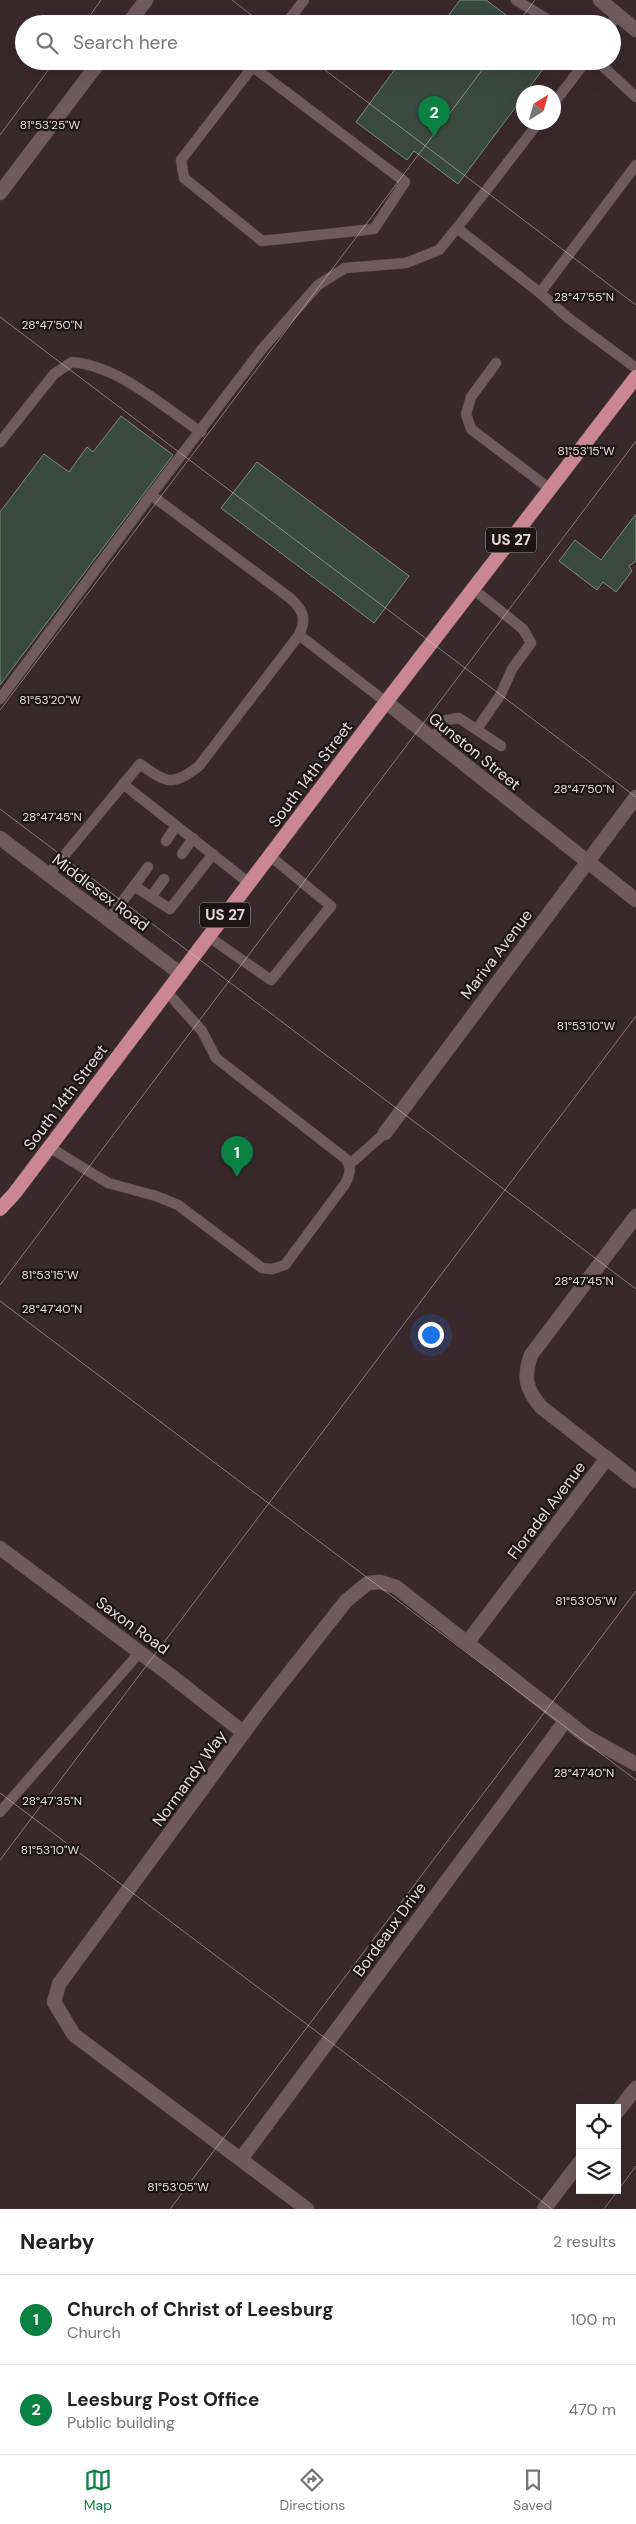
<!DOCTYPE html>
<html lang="en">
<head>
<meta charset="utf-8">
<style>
	body { margin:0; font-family:"DM Sans",sans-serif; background:#f2f2f2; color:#222 }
	.controls { position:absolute; right:15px; bottom:15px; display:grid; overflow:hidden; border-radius:0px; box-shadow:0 5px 20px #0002 }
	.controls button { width:45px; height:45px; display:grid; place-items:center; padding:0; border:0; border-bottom:1px solid #e0e0e0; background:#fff; color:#222; font:25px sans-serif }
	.compass { position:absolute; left:516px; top:85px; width:45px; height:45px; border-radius:50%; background:#fff; box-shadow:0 5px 20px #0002; rotate:37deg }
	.you { position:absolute; left:430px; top:1334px; width:18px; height:18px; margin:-12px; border:4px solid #fff; border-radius:50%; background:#1a73e8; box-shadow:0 0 0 8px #1a73e833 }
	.badge { display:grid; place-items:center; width:32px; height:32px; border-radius:50%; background:#0b8043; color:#fff; font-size:16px; font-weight:700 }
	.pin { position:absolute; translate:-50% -41px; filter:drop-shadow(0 1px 2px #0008) }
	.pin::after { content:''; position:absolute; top:26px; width:18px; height:15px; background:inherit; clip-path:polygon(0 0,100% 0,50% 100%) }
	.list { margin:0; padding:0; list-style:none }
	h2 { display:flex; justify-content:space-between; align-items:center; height:65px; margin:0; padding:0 20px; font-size:21px }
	h2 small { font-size:16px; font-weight:400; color:#767676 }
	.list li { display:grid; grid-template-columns:32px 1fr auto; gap:15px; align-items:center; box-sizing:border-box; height:90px; padding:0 20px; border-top:1px solid #e0e0e0 }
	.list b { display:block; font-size:19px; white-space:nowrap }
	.list p { margin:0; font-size:16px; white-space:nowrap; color:#767676 }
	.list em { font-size:16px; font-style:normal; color:#767676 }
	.icon { flex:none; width:28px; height:28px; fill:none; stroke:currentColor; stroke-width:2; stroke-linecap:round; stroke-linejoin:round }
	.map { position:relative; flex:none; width:636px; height:2209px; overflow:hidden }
	.search { position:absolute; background:#fff; box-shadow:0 5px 20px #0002; left:15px; right:15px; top:15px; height:55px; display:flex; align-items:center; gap:12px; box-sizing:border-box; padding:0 18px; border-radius:28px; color:#767676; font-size:19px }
	.sheet { height:245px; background:#fff }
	nav { display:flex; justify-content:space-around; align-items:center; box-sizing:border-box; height:70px; border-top:1px solid #e0e0e0; background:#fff; font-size:14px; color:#767676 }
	nav a { display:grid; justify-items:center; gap:2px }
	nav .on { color:#0b8043 }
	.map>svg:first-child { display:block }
</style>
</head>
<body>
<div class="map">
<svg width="636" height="2209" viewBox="0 0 636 2209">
	<rect width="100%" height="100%" fill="#3a292c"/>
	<g fill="#3b4a40" stroke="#7a8b7f">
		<polygon points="460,0 486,0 518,24 442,24"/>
		<polygon points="423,16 433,24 418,24"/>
		<polygon points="401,61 549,61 526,92 524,92 524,96 458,184 414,151 407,160 356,122"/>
		<polygon points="121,416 173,455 0,685 0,512 44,454 69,472 87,447 93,452"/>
		<polygon points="257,462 409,576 374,623 221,508"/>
		<polygon points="636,514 636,561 629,566 632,571 616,592 603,582 597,590 559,561 575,540 601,560"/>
	</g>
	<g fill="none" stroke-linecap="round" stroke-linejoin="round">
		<g stroke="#544648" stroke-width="11">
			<g id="service">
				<polyline points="516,0 555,24"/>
				<polyline points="286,24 304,0"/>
				<polyline points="611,24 618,14"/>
				<polyline points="597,61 636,97"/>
				<polyline points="253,67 405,182 374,229 262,241 184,178 181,160 257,61"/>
				<polyline points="554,103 586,61"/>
				<polyline points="457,228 539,122"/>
				<polyline points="540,293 567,317 636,368"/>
				<polyline points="496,363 471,397 466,414 471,429 550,489"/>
				<path d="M 0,442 L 54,374 L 72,362 C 119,366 162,406 201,432"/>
				<polyline points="473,589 523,629 531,643 512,669 501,694 477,729"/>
				<polyline points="0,699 151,495"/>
				<path d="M 386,702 L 299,635 C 307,618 303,610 290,598 L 151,495 L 262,349 L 318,285 L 345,268 L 406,263 L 439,250 L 457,228 L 540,293 L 636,165"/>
				<polyline points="432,739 447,720 459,718 501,746"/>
				<polyline points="123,784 249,883"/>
				<polyline points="166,841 176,826"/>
				<polyline points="182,854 193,838"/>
				<path d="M 49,874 L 140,764 C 167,783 172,787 199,766 L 299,635"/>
				<polyline points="134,886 148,867"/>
				<polyline points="151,897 164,879"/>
				<polyline points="109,919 134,886 170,909 213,854"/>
				<polyline points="209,937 271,980 331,906 270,856"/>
				<path d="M 49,1147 L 108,1183 L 156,1196 L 178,1205 L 262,1268 L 272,1269 L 285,1265 L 345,1184 C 350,1175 352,1168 346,1159 L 216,1058 L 202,1031 L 167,992"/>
				<polyline points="350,1164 385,1133"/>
				<polyline points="0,1812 140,1652"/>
			</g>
		</g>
		<g stroke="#544648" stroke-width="15">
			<g id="minor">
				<polyline points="600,0 636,30"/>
				<polyline points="128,24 146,0"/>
				<polyline points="0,193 100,61"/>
				<polyline points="386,702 636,900"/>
				<polyline points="0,838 181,974"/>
				<polyline points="385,1133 636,797"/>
				<path d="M 636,1216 L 531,1355 C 523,1378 526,1389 541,1407 L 636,1481"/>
				<polyline points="0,1548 170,1675 244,1733"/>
				<polyline points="467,1643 607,1458"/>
				<polyline points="617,2112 636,2088"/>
				<polyline points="241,2159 566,1720"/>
				<polyline points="307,2209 74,2035 54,2002 59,1984 261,1709 346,1601 368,1583 380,1582 396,1587 587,1737 636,1764"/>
				<polyline points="544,2209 580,2162"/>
			</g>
		</g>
		<g stroke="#544648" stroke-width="15">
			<polyline id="trunk" points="0,1209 14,1194 386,702 636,377"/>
		</g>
		<use href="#service" stroke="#6f5b5e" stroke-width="10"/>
		<use href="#minor" stroke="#6f5b5e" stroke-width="14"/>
		<use href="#trunk" stroke="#ca8793" stroke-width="14"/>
	</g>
	<path fill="none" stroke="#e6dbdc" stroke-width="1" stroke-opacity="0.45" d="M 232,0 L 263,24M 84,24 L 101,0M 517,24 L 535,0M 313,61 L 636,305M 0,135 L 55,61M 0,317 L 636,797M 0,710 L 489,61M 0,809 L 636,1289M 0,1285 L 636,441M 0,1301 L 636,1780M 0,1793 L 552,2209M 0,1860 L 636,1016M 170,2209 L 636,1591M 604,2209 L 636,2166"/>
	<g text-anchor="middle" stroke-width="4.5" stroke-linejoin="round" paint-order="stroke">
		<g fill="#1c1415" stroke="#a99fa0" stroke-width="1">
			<rect x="486" y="527.5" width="50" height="25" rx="4"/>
			<rect x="200" y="902.5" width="50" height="25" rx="4"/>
		</g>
		<g font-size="15" font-weight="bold" fill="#e6dbdc">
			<text x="511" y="545">US 27</text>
			<text x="225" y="920">US 27</text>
		</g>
		<g font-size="16" fill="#e6dbdc" stroke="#1c1415">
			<text transform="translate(475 751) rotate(39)" y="6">Gunston Street</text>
			<text transform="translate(310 774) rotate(-53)" y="6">South 14th Street</text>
			<text transform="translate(101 892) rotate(37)" y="6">Middlesex Road</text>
			<text transform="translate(496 954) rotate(-53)" y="6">Mariva Avenue</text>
			<text transform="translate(65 1097) rotate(-53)" y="6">South 14th Street</text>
			<text transform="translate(546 1510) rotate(-53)" y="6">Floradel Avenue</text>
			<text transform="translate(133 1625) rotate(36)" y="6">Saxon Road</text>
			<text transform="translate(189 1778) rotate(-54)" y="6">Normandy Way</text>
			<text transform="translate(389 1929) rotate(-54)" y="6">Bordeaux Drive</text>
		</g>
	</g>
	<g font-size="12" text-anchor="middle" fill="#e6dbdc" stroke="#1c1415" stroke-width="4.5" stroke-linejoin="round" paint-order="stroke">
		<text x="50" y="129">81°53'25"W</text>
		<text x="584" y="301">28°47'55"N</text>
		<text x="52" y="329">28°47'50"N</text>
		<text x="586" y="455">81°53'15"W</text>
		<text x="50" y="704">81°53'20"W</text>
		<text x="584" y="793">28°47'50"N</text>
		<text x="52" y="821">28°47'45"N</text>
		<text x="586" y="1030">81°53'10"W</text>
		<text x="50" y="1279">81°53'15"W</text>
		<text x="584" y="1285">28°47'45"N</text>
		<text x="52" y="1313">28°47'40"N</text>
		<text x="586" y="1605">81°53'05"W</text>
		<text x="584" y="1777">28°47'40"N</text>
		<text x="52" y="1805">28°47'35"N</text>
		<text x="50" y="1854">81°53'10"W</text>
		<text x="178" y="2191">81°53'05"W</text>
	</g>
</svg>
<div class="controls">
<button><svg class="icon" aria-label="locate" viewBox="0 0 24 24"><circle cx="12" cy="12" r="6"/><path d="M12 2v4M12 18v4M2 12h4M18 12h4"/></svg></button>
<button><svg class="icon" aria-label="layers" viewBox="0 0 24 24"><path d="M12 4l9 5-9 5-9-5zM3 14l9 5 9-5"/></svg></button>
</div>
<svg class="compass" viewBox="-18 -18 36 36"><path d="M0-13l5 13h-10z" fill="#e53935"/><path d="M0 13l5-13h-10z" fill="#767676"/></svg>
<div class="you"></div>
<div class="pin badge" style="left:237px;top:1177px">1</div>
<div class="pin badge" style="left:434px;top:137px">2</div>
<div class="search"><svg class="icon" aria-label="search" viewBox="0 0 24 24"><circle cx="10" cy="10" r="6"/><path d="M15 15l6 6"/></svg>Search here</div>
</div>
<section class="sheet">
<h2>Nearby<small>2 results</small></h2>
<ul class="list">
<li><span class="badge">1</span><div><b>Church of Christ of Leesburg</b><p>Church</p></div><em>100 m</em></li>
<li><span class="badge">2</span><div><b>Leesburg Post Office</b><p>Public building</p></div><em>470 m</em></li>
</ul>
</section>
<nav>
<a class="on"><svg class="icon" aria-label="map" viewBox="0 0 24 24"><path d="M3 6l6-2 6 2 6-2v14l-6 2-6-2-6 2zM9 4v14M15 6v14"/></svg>Map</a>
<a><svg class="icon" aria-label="directions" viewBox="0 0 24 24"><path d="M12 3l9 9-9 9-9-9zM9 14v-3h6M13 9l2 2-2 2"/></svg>Directions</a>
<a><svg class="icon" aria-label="saved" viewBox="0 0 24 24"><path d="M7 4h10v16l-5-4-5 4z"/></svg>Saved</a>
</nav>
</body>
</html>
